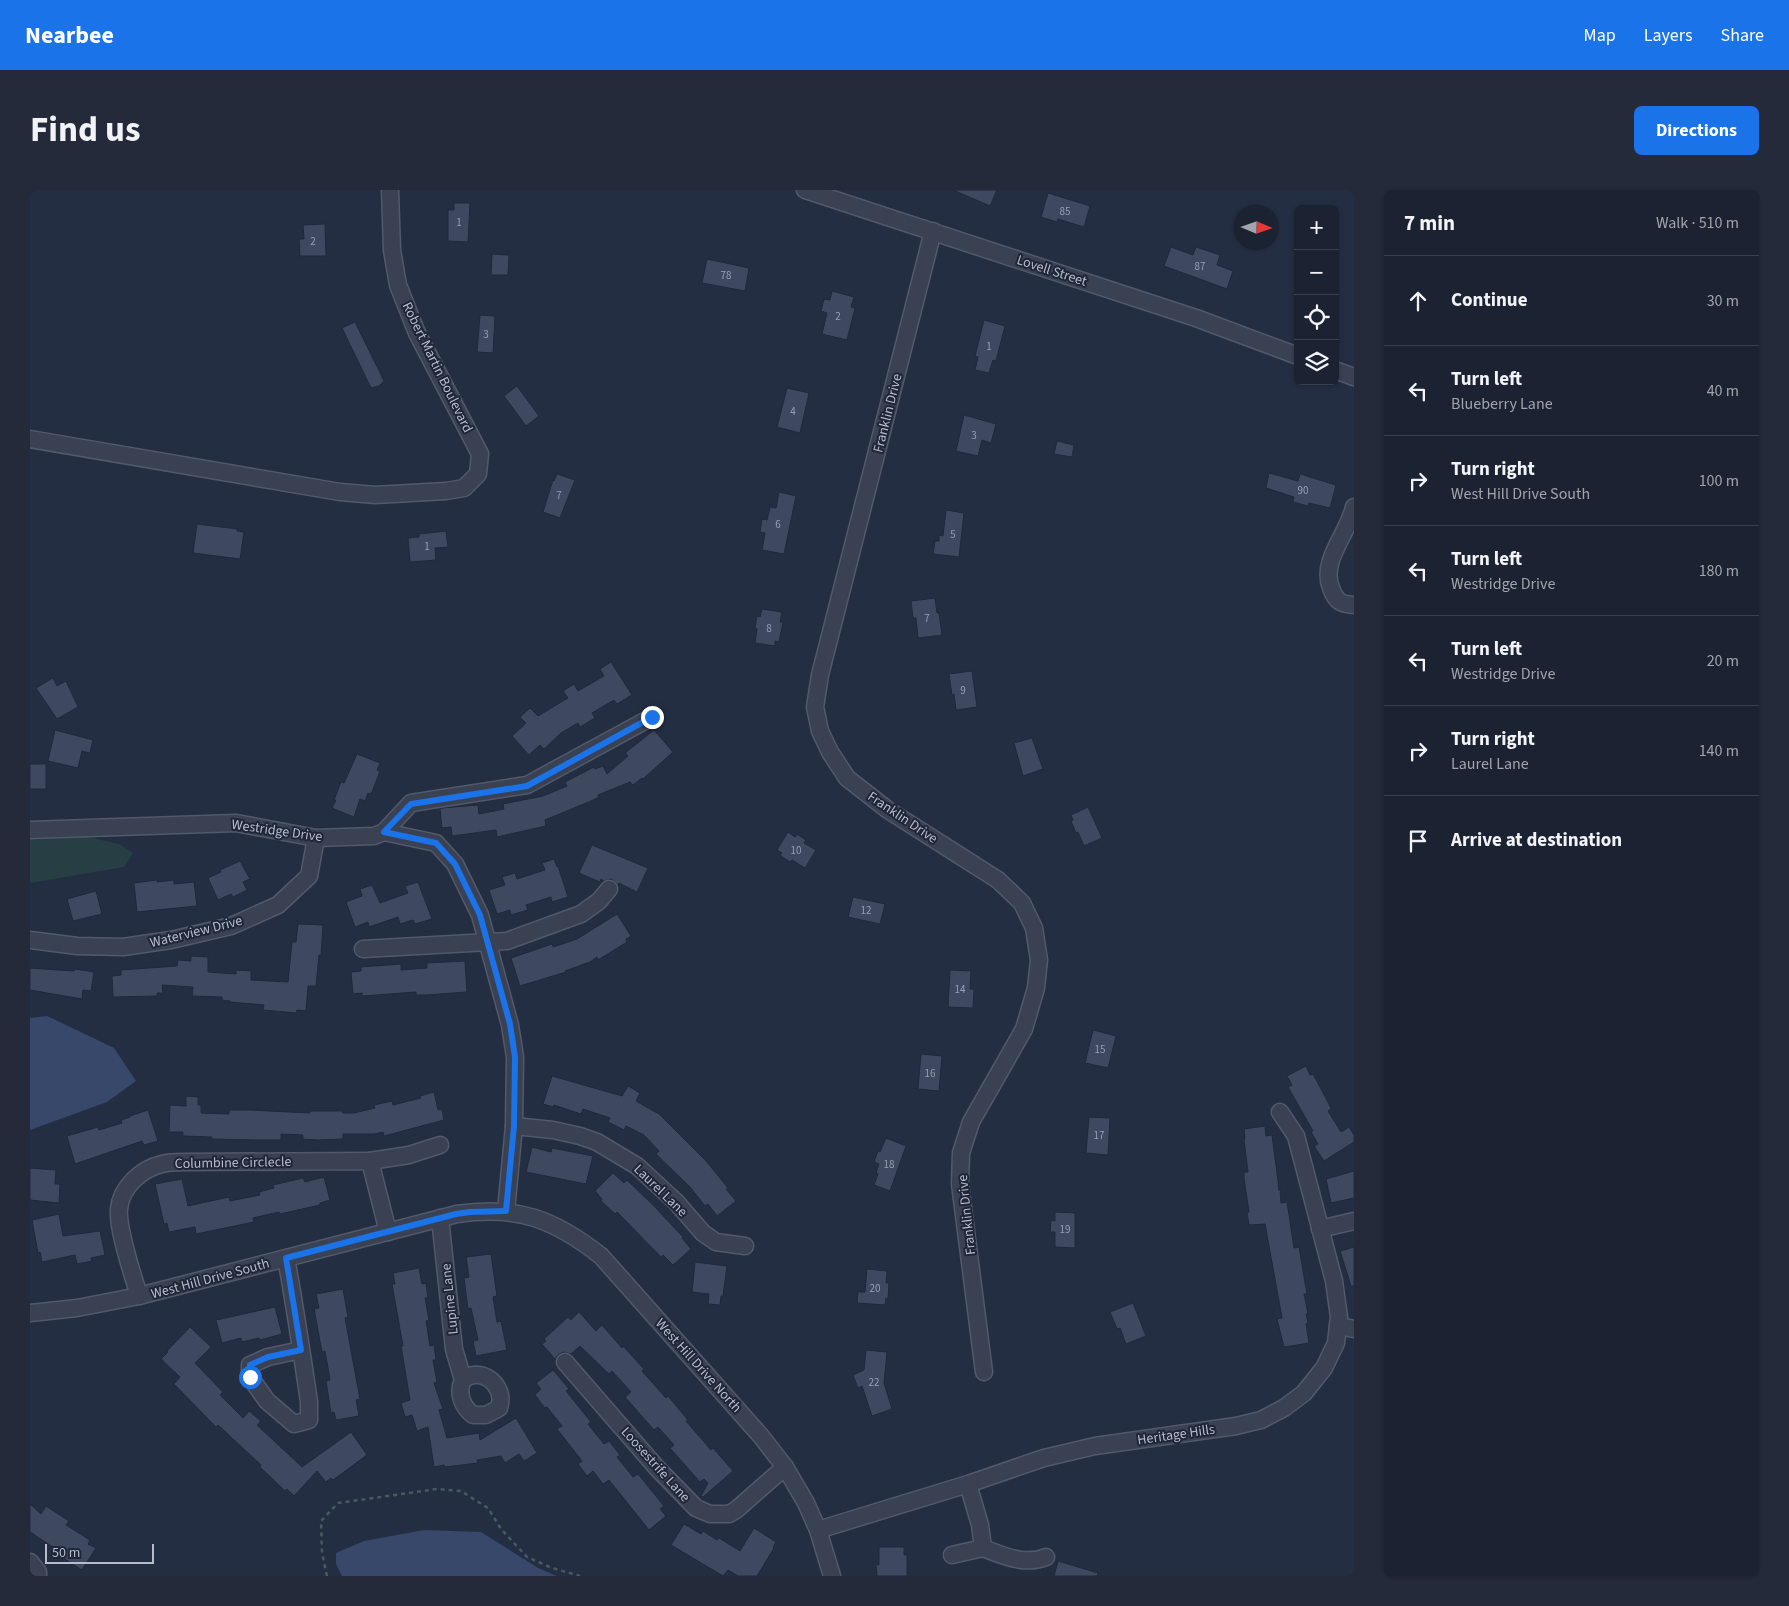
<!DOCTYPE html>
<html lang="en">
<head>
<meta charset="utf-8">
<style>
	body { margin:0; font-family:"Source Sans 3",sans-serif; background:#242a3a; color:#f1f3f6 }
	.controls { position:absolute; right:15px; top:15px; display:grid; overflow:hidden; border-radius:8px; box-shadow:0 1px 4px #0004 }
	.controls button { width:45px; height:45px; display:grid; place-items:center; padding:0; border:0; border-bottom:1px solid #393f4d; background:#1b2232; color:#f1f3f6; font:25px sans-serif }
	.compass { position:absolute; left:1204px; top:15px; width:45px; height:45px; border-radius:50%; background:#1b2232; box-shadow:0 1px 4px #0004; rotate:92deg }
	.scale { position:absolute; left:15px; bottom:12px; width:109px; box-sizing:border-box; padding-left:5px; border:2px solid #b6bccc; border-top:0; font-size:14px; line-height:18px; white-space:nowrap; color:#b6bccc; -webkit-text-stroke:4px #1e2638; paint-order:stroke }
	.stop { position:absolute; width:15px; height:15px; margin:-11px; border:4px solid #1a73e8; border-radius:50%; background:#fff }
	.stop.end { background:#1a73e8; border-color:#fff; box-shadow:0 1px 5px #0008 }
	.list { margin:0; padding:0; list-style:none }
	h2 { display:flex; justify-content:space-between; align-items:center; height:65px; margin:0; padding:0 20px; font-size:21px }
	h2 small { font-size:16px; font-weight:400; color:#a0a4ac }
	.list li { display:grid; grid-template-columns:32px 1fr auto; gap:15px; align-items:center; box-sizing:border-box; height:90px; padding:0 20px; border-top:1px solid #393f4d }
	.list b { display:block; font-size:19px; white-space:nowrap }
	.list p { margin:0; font-size:16px; white-space:nowrap; color:#a0a4ac }
	.list em { font-size:16px; font-style:normal; color:#a0a4ac }
	.icon { flex:none; width:28px; height:28px; fill:none; stroke:currentColor; stroke-width:2; stroke-linecap:round; stroke-linejoin:round }
	.map { position:relative; flex:none; width:1324px; height:1386px; overflow:hidden; border-radius:8px }
	header { display:flex; align-items:center; gap:30px; box-sizing:border-box; height:70px; padding:0 25px; background:#1a73e8; color:#fff }
	header strong { font-size:24px }
	nav { display:flex; gap:28px; margin-inline-start:auto; font-size:18px }
	.intro { display:flex; align-items:center; justify-content:space-between; box-sizing:border-box; height:120px; padding:0 30px }
	h1 { margin:0; font-size:35px }
	.button { padding:12px 22px; border-radius:8px; background:#1a73e8; color:#fff; font-size:18px; font-weight:700 }
	main { display:flex; gap:30px; padding:0 30px }
	aside { flex:1; background:#1b2232; border-radius:8px; box-shadow:0 1px 4px #0004 }
	.map>svg:first-child { display:block }
</style>
</head>
<body>
<header>
<strong>Nearbee</strong>
<nav><a>Map</a><a>Layers</a><a>Share</a></nav>
</header>
<div class="intro"><h1>Find us</h1><a class="button">Directions</a></div>
<main>
<div class="map">
<svg width="1324" height="1386" viewBox="0 0 1324 1386">
	<rect width="100%" height="100%" fill="#242e43"/>
	<polygon fill="#263e44" points="58,647 89,654 103,663 94,677 0,693 0,650"/>
	<g fill="#37486b">
		<polygon points="17,826 84,858 106,891 77,912 0,940 0,828"/>
		<polygon points="394,1340 451,1342 508,1378 527,1386 312,1386 306,1374 306,1363 334,1351"/>
	</g>
	<g fill="#3e4960" stroke="#20283a">
		<polygon points="923,0 967,0 960,16"/>
		<polygon points="1018,3 1060,16 1054,37 1028,29 1027,32 1011,27"/>
		<polygon points="424,13 440,13 438,52 418,51 418,20 424,20"/>
		<polygon points="295,34 296,66 270,66 269,49 274,49 273,35"/>
		<polygon points="1141,57 1163,65 1166,57 1190,65 1187,75 1203,81 1197,99 1134,76"/>
		<polygon points="462,64 479,65 478,85 461,85"/>
		<polygon points="677,69 719,78 715,101 672,93"/>
		<polygon points="802,101 824,107 821,117 825,118 817,150 792,144 797,123 791,121 794,109 800,110"/>
		<polygon points="450,125 465,126 463,163 447,162"/>
		<polygon points="954,130 975,136 966,171 963,170 959,183 945,180 948,167 945,166"/>
		<polygon points="325,132 354,191 349,196 341,198 312,138"/>
		<polygon points="487,196 509,226 496,236 474,206"/>
		<polygon points="757,198 779,203 770,243 747,237"/>
		<polygon points="934,225 966,234 961,253 952,250 948,266 926,261"/>
		<polygon points="1027,251 1044,255 1042,267 1024,264"/>
		<polygon points="1239,283 1268,291 1270,284 1306,295 1300,318 1279,313 1278,316 1263,312 1264,307 1236,298"/>
		<polygon points="527,284 545,290 530,328 513,322 523,290 524,291"/>
		<polygon points="749,302 766,306 754,364 732,360 735,343 730,342 732,329 737,330 740,317 746,318"/>
		<polygon points="916,320 934,323 929,367 903,364 905,351 909,351 909,345 913,346"/>
		<polygon points="167,334 207,339 207,341 214,342 210,369 163,363"/>
		<polygon points="416,341 418,357 405,358 406,370 380,372 378,348 389,347 389,344"/>
		<polygon points="905,408 907,423 909,423 912,445 888,448 886,428 883,428 881,411"/>
		<polygon points="732,419 752,422 750,432 753,432 749,452 745,451 745,456 725,453 727,439 725,438 727,426 730,427"/>
		<polygon points="581,472 602,505 587,514 584,510 562,523 565,528 550,537 548,533 531,543 514,559 510,555 499,565 482,546 496,533 490,527 500,518 508,526 538,508 533,501 544,494 548,501 574,486 570,479"/>
		<polygon points="942,481 947,517 926,520 924,504 922,505 919,484"/>
		<polygon points="23,488 27,496 36,491 48,517 27,529 6,498"/>
		<polygon points="25,540 63,550 60,563 52,561 48,578 18,571"/>
		<polygon points="624,540 643,562 613,589 612,588 603,595 600,592 568,605 569,607 561,611 515,630 516,636 467,647 466,640 422,646 421,637 412,638 410,619 412,618 448,615 449,624 474,619 473,614 513,606 537,596 535,592 564,577 565,579 573,576 577,584 598,566 595,563"/>
		<polygon points="1002,548 1013,579 993,586 984,553"/>
		<polygon points="327,564 350,573 347,580 350,581 342,602 340,604 338,603 335,611 330,609 324,627 302,618 306,610 304,610 311,592 314,593"/>
		<rect x="0" y="574" width="16" height="25"/>
		<polygon points="1058,617 1072,648 1054,656 1048,642 1046,643 1041,631 1043,630 1041,625"/>
		<polygon points="758,642 765,647 767,644 776,650 774,653 786,660 775,678 762,670 760,672 750,665 752,663 747,660"/>
		<polygon points="562,655 618,678 607,702 589,693 588,695 581,689 574,691 571,689 570,692 549,683"/>
		<polygon points="524,669 527,677 528,676 538,707 522,712 521,707 496,715 498,720 481,725 480,720 467,724 459,700 475,695 472,687 485,683 487,689 515,680 512,673"/>
		<polygon points="210,671 220,689 213,692 217,700 203,707 201,704 188,710 178,688 191,682 190,680"/>
		<polygon points="127,690 127,692 144,690 144,694 164,692 167,716 107,722 104,693"/>
		<polygon points="388,692 402,729 385,734 383,730 370,734 368,727 339,737 338,732 325,737 316,712 332,706 330,699 342,695 350,713 378,703 375,696"/>
		<polygon points="66,701 72,724 43,731 37,709"/>
		<polygon points="823,707 855,714 850,734 818,727"/>
		<polygon points="587,724 601,746 596,749 597,752 568,770 567,767 560,772 535,781 536,782 490,796 481,768 522,754 523,757 547,749"/>
		<polygon points="268,734 293,735 291,765 289,765 286,796 278,796 276,821 267,820 266,823 233,820 234,815 200,812 200,811 192,810 192,807 162,806 163,797 132,795 133,803 127,803 127,806 83,807 82,786 91,785 91,780 147,776 148,770 161,771 161,766 178,767 178,782 206,784 206,780 221,781 221,790 258,792 262,752 266,752"/>
		<polygon points="435,771 437,802 396,805 386,805 386,802 332,806 332,803 323,804 321,782 331,781 331,777 371,774 371,780 397,778 397,773"/>
		<polygon points="0,778 44,781 45,779 64,782 61,801 53,800 52,809 0,800"/>
		<polygon points="920,780 941,781 940,799 944,799 943,818 918,817"/>
		<polygon points="1063,840 1086,846 1078,878 1055,873"/>
		<polygon points="891,864 912,866 909,901 888,899"/>
		<polygon points="1276,876 1280,885 1283,884 1299,914 1301,919 1298,921 1311,942 1319,937 1324,945 1324,952 1294,971 1284,956 1288,954 1281,942 1283,941 1258,897 1262,895 1257,886"/>
		<polygon points="522,886 592,906 598,896 610,903 606,911 629,924 677,972 698,998 696,999 706,1011 687,1026 678,1014 675,1016 661,998 626,964 629,961 614,945 596,936 594,940 578,932 580,928 553,919 551,924 524,915 523,917 513,914"/>
		<polygon points="404,902 408,920 412,919 414,930 354,946 353,942 344,944 313,944 313,949 288,950 273,949 273,945 251,944 251,950 228,950 181,949 182,947 153,946 153,942 139,942 140,915 156,916 156,906 168,907 168,915 171,915 171,923 199,924 199,920 219,920 280,923 280,921 312,921 313,923 324,923 345,918 344,915 362,911 363,915 391,908 390,906"/>
		<polygon points="118,920 128,951 114,955 112,951 45,974 37,946 68,937 69,940 92,933 91,930 100,927 100,926"/>
		<polygon points="1059,927 1080,928 1078,965 1056,963"/>
		<polygon points="1235,936 1236,946 1242,945 1249,999 1248,1000 1250,999 1251,1013 1257,1012 1264,1058 1269,1057 1277,1104 1274,1104 1278,1124 1276,1124 1278,1133 1276,1134 1279,1153 1254,1157 1247,1129 1252,1128 1235,1034 1219,1035 1217,1022 1219,1022 1214,988 1214,982 1218,982 1214,950 1215,949 1214,939"/>
		<polygon points="856,948 876,956 860,1001 844,995 848,984 846,983 849,974 844,972 848,961 850,962"/>
		<polygon points="502,957 521,962 522,958 563,966 556,994 496,982"/>
		<polygon points="0,978 26,980 25,994 30,994 29,1013 0,1010"/>
		<polygon points="1324,981 1324,1008 1301,1013 1296,989"/>
		<polygon points="583,983 594,993 597,990 624,1016 653,1047 652,1048 661,1059 643,1075 633,1065 631,1067 587,1022 585,1024 571,1011 572,1009 565,1001"/>
		<polygon points="294,987 300,1010 290,1013 290,1015 250,1024 249,1022 223,1028 224,1032 166,1044 165,1037 139,1042 137,1033 134,1034 125,994 152,989 158,1016 199,1007 200,1011 230,1005 229,1002 244,998 243,995 273,988 275,992"/>
		<polygon points="1025,1022 1045,1023 1045,1058 1025,1057 1025,1042 1020,1042 1021,1030 1025,1031"/>
		<polygon points="29,1024 33,1046 70,1041 75,1065 61,1068 62,1071 47,1074 45,1065 12,1072 10,1062 8,1063 2,1030"/>
		<polygon points="1324,1057 1324,1096 1321,1096 1310,1061"/>
		<polygon points="461,1064 467,1106 463,1107 467,1132 471,1131 477,1160 446,1166 443,1151 448,1150 441,1118 438,1119 434,1088 439,1087 436,1067"/>
		<polygon points="665,1072 697,1076 693,1106 691,1106 690,1115 678,1114 679,1104 662,1102"/>
		<polygon points="389,1078 392,1094 396,1093 398,1108 395,1108 399,1130 396,1131 400,1156 404,1155 406,1170 403,1170 407,1192 404,1193 413,1219 409,1220 417,1248 449,1243 450,1250 486,1228 507,1263 494,1271 489,1264 475,1273 471,1266 447,1270 448,1273 415,1277 414,1275 404,1277 398,1237 387,1241 382,1225 375,1227 371,1213 380,1210 371,1156 373,1156 362,1094 365,1094 363,1083"/>
		<polygon points="837,1079 857,1081 856,1093 859,1093 858,1109 856,1108 855,1115 827,1113 828,1102 835,1102"/>
		<polygon points="313,1099 318,1127 315,1128 330,1209 326,1210 329,1226 306,1230 304,1222 301,1223 296,1191 300,1190 295,1161 292,1162 284,1119 289,1118 286,1104"/>
		<polygon points="1103,1113 1116,1146 1096,1154 1090,1138 1087,1139 1080,1122"/>
		<polygon points="245,1117 252,1144 230,1150 229,1148 212,1152 211,1148 192,1153 186,1130"/>
		<polygon points="549,1122 566,1141 572,1135 592,1158 593,1156 614,1179 612,1181 636,1208 638,1206 658,1230 656,1231 681,1260 683,1258 703,1281 673,1307 671,1306 678,1293 674,1289 670,1292 640,1258 644,1255 628,1237 624,1240 595,1207 601,1202 582,1181 579,1184 550,1156 541,1164 533,1162 528,1165 525,1169 512,1154 516,1151 514,1149 538,1127 541,1130"/>
		<polygon points="160,1137 181,1157 165,1173 193,1202 190,1205 213,1228 219,1221 231,1231 227,1235 272,1277 321,1242 337,1265 303,1290 301,1288 296,1292 287,1281 264,1306 257,1299 255,1301 230,1277 231,1275 188,1235 186,1237 144,1194 150,1187 131,1169 138,1162 137,1161"/>
		<polygon points="836,1160 857,1162 854,1193 862,1219 842,1226 832,1196 828,1198 823,1185 834,1180"/>
		<polygon points="523,1180 539,1199 536,1201 561,1232 558,1234 574,1254 579,1251 590,1265 587,1267 603,1287 608,1284 634,1316 630,1319 636,1326 619,1340 579,1290 573,1294 563,1281 557,1286 548,1274 552,1271 527,1239 532,1236 517,1217 515,1218 505,1205 511,1199 506,1193"/>
		<polygon points="0,1314 11,1324 16,1316 39,1331 36,1335 60,1350 58,1354 66,1358 52,1380 30,1366 32,1363 0,1342"/>
		<polygon points="654,1334 671,1344 673,1341 687,1350 689,1348 710,1361 724,1338 746,1352 743,1357 744,1358 727,1386 708,1386 698,1380 693,1386 641,1355"/>
		<polygon points="849,1357 874,1357 874,1365 877,1365 877,1386 847,1386 846,1374 849,1375"/>
		<polygon points="1028,1371 1068,1383 1067,1386 1024,1386"/>
	</g>
	<g fill="none" stroke-linecap="round" stroke-linejoin="round">
		<g stroke="#51596a" stroke-width="19">
			<g id="minor">
				<polyline points="775,0 1166,128 1268,166"/>
				<polyline points="903,41 790,485 785,517 790,541 800,562 817,588 858,620 968,690 992,713 1004,738 1009,770 1006,798 994,839 941,932 931,963 930,994 954,1182"/>
				<polyline points="1305,180 1324,187"/>
				<polyline points="0,249 310,302 345,305 416,301 434,298 448,284 450,264 387,143 368,95 362,60 360,0"/>
				<path d="M 1324,317 C 1318,344 1290,371 1301,398 C 1306,412 1311,414 1324,415"/>
				<polyline points="0,640 206,633 286,648 344,646 354,642 406,653 425,674 450,725 480,835 485,867 484,936 476,1021"/>
				<polyline points="354,642 381,613 497,595 622,527"/>
				<polyline points="0,750 47,756 93,757 141,750 201,736 248,715 279,686 286,648"/>
				<polyline points="333,759 477,751 551,724 569,711 579,699"/>
				<polyline points="484,936 523,940 550,946 567,952 607,976 646,1012 673,1043 686,1052 715,1056"/>
				<polyline points="340,971 379,965 410,955"/>
				<path d="M 410,1028 L 424,1159 L 433,1190 C 427,1203 432,1216 443,1225 L 456,1225 L 469,1218 C 477,1194 449,1175 433,1190"/>
				<polyline points="1290,1039 1324,1031"/>
				<path d="M 256,1068 C 265,1116 272,1164 279,1212 L 279,1230 L 264,1234 L 237,1211 L 220,1187 L 220,1175 L 238,1167 L 271,1160"/>
				<path d="M 109,1106 C 103,1085 87,1039 89,1019 C 91,997 111,979 132,974 C 139,972 148,972 155,972 L 340,971 L 358,1042"/>
				<path d="M 0,1123 L 47,1118 L 109,1106 L 427,1024 C 487,1015 524,1029 571,1066 L 730,1245 L 755,1277 L 776,1313 L 788,1340 L 802,1386"/>
				<polyline points="1308,1136 1324,1139"/>
				<polyline points="535,1172 627,1278 666,1318 680,1324 699,1324 706,1320 755,1277"/>
				<path d="M 938,1294 L 950,1335 L 953,1358 C 972,1365 995,1376 1016,1367"/>
				<polyline points="788,1340 938,1294 1014,1268 1065,1256 1206,1236 1231,1230 1254,1218 1274,1203 1294,1178 1306,1153 1309,1127 1304,1091 1266,946 1250,922"/>
				<polyline points="922,1365 953,1358"/>
				<polyline points="0,1372 8,1382 8,1386"/>
			</g>
		</g>
		<polyline stroke="#455b60" stroke-width="2.5" stroke-dasharray="4 4" stroke-linecap="butt" points="297,1386 292,1363 291,1331 308,1313 407,1299 431,1301 458,1318 471,1339 497,1367 522,1378 550,1386"/>
		<use href="#minor" stroke="#394152" stroke-width="16"/>
	</g>
	<g fill="none" stroke-linecap="round" stroke-linejoin="round">
		<polyline stroke="#1a73e8" stroke-width="6" points="220,1187 220,1175 238,1167 271,1160 256,1068 426,1024 440,1022 476,1021 484,936 485,867 480,834 450,725 425,674 406,653 354,642 381,614 497,596 622,527"/>
	</g>
	<g text-anchor="middle" stroke-width="4" stroke-linejoin="round" paint-order="stroke">
		<g font-size="11" fill="#989fb1">
			<text x="1035" y="25">85</text>
			<text x="429" y="36">1</text>
			<text x="283" y="55">2</text>
			<text x="1170" y="80">87</text>
			<text x="696" y="89">78</text>
			<text x="808" y="130">2</text>
			<text x="456" y="148">3</text>
			<text x="959" y="160">1</text>
			<text x="763" y="225">4</text>
			<text x="944" y="249">3</text>
			<text x="1273" y="304">90</text>
			<text x="529" y="309">7</text>
			<text x="748" y="338">6</text>
			<text x="923" y="348">5</text>
			<text x="397" y="360">1</text>
			<text x="897" y="432">7</text>
			<text x="739" y="442">8</text>
			<text x="933" y="504">9</text>
			<text x="766" y="664">10</text>
			<text x="836" y="724">12</text>
			<text x="930" y="803">14</text>
			<text x="1070" y="863">15</text>
			<text x="900" y="887">16</text>
			<text x="1069" y="949">17</text>
			<text x="859" y="978">18</text>
			<text x="1035" y="1043">19</text>
			<text x="845" y="1102">20</text>
			<text x="844" y="1196">22</text>
		</g>
		<g font-size="14" fill="#b6bccc" stroke="#1e2638">
			<text transform="translate(1022 80) rotate(18)" y="5">Lovell Street</text>
			<text transform="translate(408 177) rotate(64)" y="5">Robert Martin Boulevard</text>
			<text transform="translate(857 223) rotate(-76)" y="5">Franklin Drive</text>
			<text transform="translate(873 627) rotate(34)" y="5">Franklin Drive</text>
			<text transform="translate(247 640) rotate(8)" y="5">Westridge Drive</text>
			<text transform="translate(166 741) rotate(-14)" y="5">Waterview Drive</text>
			<text transform="translate(203 972) rotate(-1)" y="5">Columbine Circlecle</text>
			<text transform="translate(631 1000) rotate(44)" y="5">Laurel Lane</text>
			<text transform="translate(936 1025) rotate(-96)" y="5">Franklin Drive</text>
			<text transform="translate(180 1088) rotate(-15)" y="5">West Hill Drive South</text>
			<text transform="translate(419 1109) rotate(-96)" y="5">Lupine Lane</text>
			<text transform="translate(669 1175) rotate(48)" y="5">West Hill Drive North</text>
			<text transform="translate(1146 1244) rotate(-8)" y="5">Heritage Hills</text>
			<text transform="translate(626 1274) rotate(48)" y="5">Loosestrife Lane</text>
		</g>
	</g>
</svg>
<div class="controls">
<button>+</button>
<button>−</button>
<button><svg class="icon" aria-label="locate" viewBox="0 0 24 24"><circle cx="12" cy="12" r="6"/><path d="M12 2v4M12 18v4M2 12h4M18 12h4"/></svg></button>
<button><svg class="icon" aria-label="layers" viewBox="0 0 24 24"><path d="M12 4l9 5-9 5-9-5zM3 14l9 5 9-5"/></svg></button>
</div>
<svg class="compass" viewBox="-18 -18 36 36"><path d="M0-13l5 13h-10z" fill="#e53935"/><path d="M0 13l5-13h-10z" fill="#a0a4ac"/></svg>
<div class="scale">50 m</div>
<div class="stop" style="left:220px;top:1187px"></div>
<div class="stop end" style="left:622px;top:527px"></div>
</div>
<aside>
<h2>7 min<small>Walk · 510 m</small></h2>
<ul class="list">
<li><svg class="icon" aria-label="ahead" viewBox="0 0 24 24"><path d="M12 20V5M6 11l6-6 6 6"/></svg><div><b>Continue</b></div><em>30 m</em></li>
<li><svg class="icon" aria-label="left" viewBox="0 0 24 24"><path d="M17 20v-9H6M10 6l-5 5 5 5"/></svg><div><b>Turn left</b><p>Blueberry Lane</p></div><em>40 m</em></li>
<li><svg class="icon" aria-label="right" viewBox="0 0 24 24"><path d="M7 20v-9h11M14 6l5 5-5 5"/></svg><div><b>Turn right</b><p>West Hill Drive South</p></div><em>100 m</em></li>
<li><svg class="icon" aria-label="left" viewBox="0 0 24 24"><path d="M17 20v-9H6M10 6l-5 5 5 5"/></svg><div><b>Turn left</b><p>Westridge Drive</p></div><em>180 m</em></li>
<li><svg class="icon" aria-label="left" viewBox="0 0 24 24"><path d="M17 20v-9H6M10 6l-5 5 5 5"/></svg><div><b>Turn left</b><p>Westridge Drive</p></div><em>20 m</em></li>
<li><svg class="icon" aria-label="right" viewBox="0 0 24 24"><path d="M7 20v-9h11M14 6l5 5-5 5"/></svg><div><b>Turn right</b><p>Laurel Lane</p></div><em>140 m</em></li>
<li><svg class="icon" aria-label="arrive" viewBox="0 0 24 24"><path d="M6 21V4h12l-3 4 3 4H6"/></svg><div><b>Arrive at destination</b></div></li>
</ul>
</aside>
</main>
</body>
</html>
